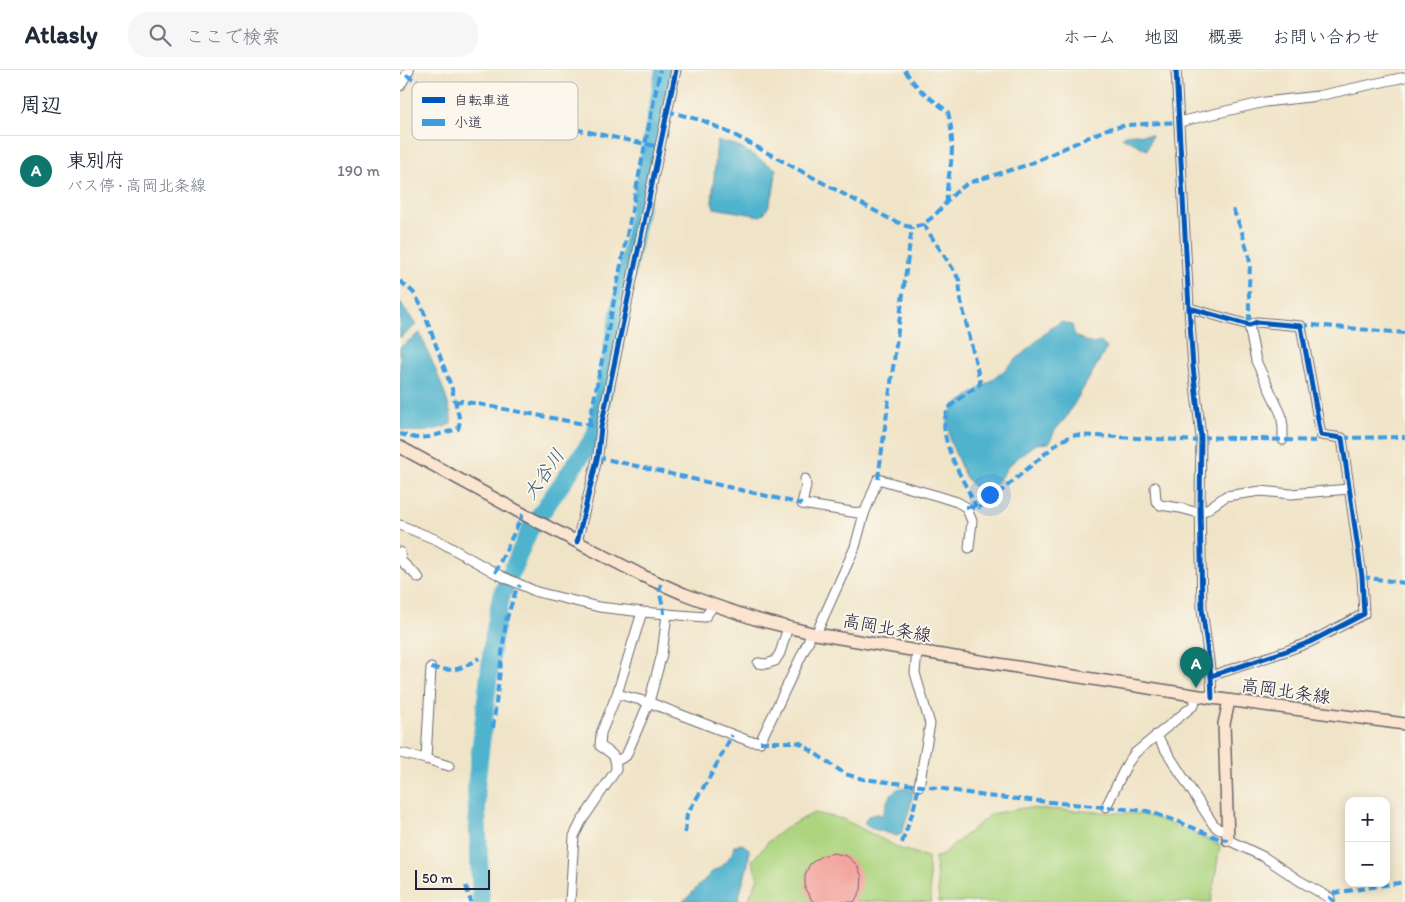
<!DOCTYPE html>
<html lang="ja">
<head>
<meta charset="utf-8">
<style>
	body { margin:0; font-family:Itim,"Klee One",sans-serif; background:#f6f6f7; color:#1f2937 }
	.controls { position:absolute; right:15px; bottom:15px; display:grid; overflow:hidden; border-radius:10px; box-shadow:0 2px 12px #0003 }
	.controls button { width:45px; height:45px; display:grid; place-items:center; padding:0; border:0; border-bottom:1px solid #e0e1e3; background:#fff; color:#1f2937; font:25px sans-serif }
	.scale { position:absolute; left:15px; bottom:12px; width:75px; box-sizing:border-box; padding-left:5px; border:2px solid #22223b; border-top:0; font-size:14px; line-height:18px; white-space:nowrap; color:#22223b; -webkit-text-stroke:4px #fbf7ec; paint-order:stroke }
	.you { position:absolute; left:589px; top:424px; width:18px; height:18px; margin:-12px; border:4px solid #fff; border-radius:50%; background:#1a73e8; box-shadow:0 0 0 8px #1a73e833 }
	.badge { display:grid; place-items:center; width:32px; height:32px; border-radius:50%; background:#0f766e; color:#fff; font-size:16px; font-weight:700 }
	.pin { position:absolute; translate:-50% -41px; filter:drop-shadow(0 1px 2px #0008) }
	.pin::after { content:''; position:absolute; top:26px; width:18px; height:15px; background:inherit; clip-path:polygon(0 0,100% 0,50% 100%) }
	.list { margin:0; padding:0; list-style:none }
	h2 { display:flex; justify-content:space-between; align-items:center; height:65px; margin:0; padding:0 20px; font-size:21px }
	h2 small { font-size:16px; font-weight:400; color:#747a83 }
	.list li { display:grid; grid-template-columns:32px 1fr auto; gap:15px; align-items:center; box-sizing:border-box; height:70px; padding:0 20px; border-top:1px solid #e0e1e3 }
	.list b { display:block; font-size:19px; white-space:nowrap }
	.list p { margin:0; font-size:16px; white-space:nowrap; color:#747a83 }
	.list em { font-size:16px; font-style:normal; color:#747a83 }
	.icon { flex:none; width:28px; height:28px; fill:none; stroke:currentColor; stroke-width:2; stroke-linecap:round; stroke-linejoin:round }
	.map { position:relative; flex:none; width:1005px; height:832px; overflow:hidden }
	header { display:flex; align-items:center; gap:30px; box-sizing:border-box; height:70px; padding:0 25px; background:#fff; border-bottom:1px solid #e0e1e3 }
	header strong { font-size:24px }
	nav { display:flex; gap:28px; margin-inline-start:auto; font-size:18px }
	.search { width:350px; height:45px; background:#f6f6f7; display:flex; align-items:center; gap:12px; box-sizing:border-box; padding:0 18px; border-radius:20px; color:#747a83; font-size:19px }
	main { display:flex }
	aside { flex:1; background:#fff }
	.map>svg:first-child { display:block }
</style>
</head>
<body>
<header>
<strong>Atlasly</strong>
<div class="search"><svg class="icon" aria-label="search" viewBox="0 0 24 24"><circle cx="10" cy="10" r="6"/><path d="M15 15l6 6"/></svg>ここで検索</div>
<nav><a>ホーム</a><a>地図</a><a>概要</a><a>お問い合わせ</a></nav>
</header>
<main>
<aside>
<h2>周辺<small></small></h2>
<ul class="list">
<li><span class="badge">A</span><div><b>東別府</b><p>バス停 · 高岡北条線</p></div><em>190 m</em></li>
</ul>
</aside>
<div class="map">
<svg width="1005" height="832" viewBox="0 0 1005 832">
	<rect width="100%" height="100%" fill="#fbf7ec"/>
	<filter id="ink" filterUnits="userSpaceOnUse"><feTurbulence type="fractalNoise" baseFrequency=".02" numOctaves="2"/><feDisplacementMap in="SourceGraphic" scale="10" xChannelSelector="R" yChannelSelector="G"/><feConvolveMatrix kernelMatrix="1 2 1 2 8 2 1 2 1" color-interpolation-filters="sRGB"/></filter>
	<filter id="wash" filterUnits="userSpaceOnUse"><feTurbulence type="fractalNoise" baseFrequency=".0096" numOctaves="4" result="noise"/><feDisplacementMap in="SourceGraphic" scale="20" xChannelSelector="R" yChannelSelector="G"/><feGaussianBlur stdDeviation="1.12" result="paint"/><feColorMatrix in="noise" values="0 0 0 0 0 0 0 0 0 0 0 0 0 0 0 0 0 1.4 0 .05"/><feComposite in="paint" operator="in"/></filter>
	<g filter="url(#wash)">
		<rect width="100%" height="100%" fill="#f0e4c8"/>
		<g fill="#add580" stroke="#687c5e">
			<polygon points="624,738 740,744 760,749 820,775 811,832 539,832 535,787 539,787 591,744"/>
			<polygon points="414,743 443,749 501,779 528,787 531,832 347,832 358,808 352,791 369,771 387,757"/>
		</g>
		<g fill="#4fb3ce" stroke="#386a84">
			<polygon points="732,64 752,65 747,80 722,67 725,65"/>
			<path d="M 317,71 L 336,75 L 376,99 C 375,113 373,137 361,146 L 314,138 L 312,133 Z"/>
			<polygon points="0,232 16,255 0,268"/>
			<polygon points="661,252 672,255 675,266 692,274 701,272 707,278 665,349 655,360 649,373 635,374 608,396 604,403 594,416 582,427 565,406 550,371 548,351 553,337 600,304 651,258"/>
			<path d="M 20,263 C 27,281 54,337 51,354 C 35,361 17,364 0,359 L 0,277 Z"/>
			<path d="M 501,718 L 508,719 L 513,721 L 510,738 L 501,764 L 497,766 L 474,759 L 464,754 L 468,746 L 477,744 L 483,745 C 487,733 488,722 501,718 Z"/>
			<path d="M 342,774 L 349,779 C 350,797 341,814 338,832 L 282,832 L 287,828 L 312,802 L 323,795 L 332,784 L 334,776 Z"/>
		</g>
		<g fill="none" stroke-linecap="round" stroke-linejoin="round">
			<polyline stroke="#4fb3ce" stroke-width="18" points="81,832 76,717 93,570 101,527 110,505 130,459 195,366 241,130 264,0"/>
		</g>
		<g id="blocks">
			<polygon fill="#f3a29c" points="434,783 447,786 457,795 462,807 461,820 454,832 413,832 405,819 405,806 407,800 410,794 421,786"/>
		</g>
	</g>
	<g filter="url(#ink)">
		<use href="#blocks" fill-opacity="0" stroke="#6a666c" stroke-width="1"/>
		<g fill="none" stroke-linecap="round" stroke-linejoin="round">
			<g stroke="#6a666c" stroke-width="11">
				<g id="street">
					<polyline points="776,0 789,238 793,297 801,367 800,433 802,539 811,606 812,628"/>
					<polyline points="0,16 9,0"/>
					<polyline points="779,52 865,32 918,26 1005,7"/>
					<polyline points="789,238 849,255 857,252 901,256 921,365 942,368 962,507 964,544 910,572 886,581 811,606"/>
					<polyline points="849,255 856,291 881,344 883,357 883,370"/>
					<polyline points="405,409 406,416 402,434 464,444"/>
					<polyline points="755,417 756,431 760,435 780,438 795,442 806,440 826,426 861,421 891,424 949,419"/>
					<polyline points="0,455 37,470 99,505 137,522 199,537 242,542 305,547 314,535"/>
					<polyline points="177,472 198,385 201,357 276,0"/>
					<polyline points="0,482 1,491 19,508"/>
					<polyline points="416,564 455,477 464,444 478,409 538,426 557,432 566,437 572,451 569,478"/>
					<polyline points="517,581 515,603 530,654 519,716"/>
					<polyline points="358,593 366,594 375,591 380,583 388,557"/>
					<polyline points="217,624 248,632 349,671 360,672 409,570 410,562"/>
					<polyline points="756,665 813,754 818,759 827,761"/>
					<polyline points="0,683 26,689 49,696"/>
					<polyline points="26,689 31,598"/>
					<polyline points="216,691 226,686 249,632 262,584 267,544"/>
					<polyline points="706,737 727,694 735,683 794,635 796,625"/>
					<polyline points="828,770 864,787 900,811 930,828 930,832"/>
					<path d="M 170,832 L 174,766 L 181,752 L 216,700 C 216,684 212,684 200,676 L 201,663 L 217,624 L 242,542"/>
				</g>
			</g>
			<g stroke="#6a666c" stroke-width="14">
				<g id="secondary">
					<polyline points="0,377 123,444 243,506 284,524 314,535 355,549 416,564 517,581 812,628 1005,654"/>
					<polyline points="828,770 824,654 829,631"/>
				</g>
			</g>
			<use href="#street" stroke="#fff" stroke-width="9"/>
			<use href="#secondary" stroke="#fce5d0" stroke-width="11"/>
			<g stroke="#3c9ce2" stroke-width="4" stroke-dasharray="8 4" stroke-linecap="butt">
				<path d="M 505,0 C 517,21 530,27 548,42 C 552,58 553,76 551,93 C 549,106 546,119 547,132"/>
				<polyline points="6,5 51,31 117,47 260,77"/>
				<polyline points="267,41 304,51 338,67 488,148 506,156 512,157 522,155 534,146 555,123 568,113 627,95 707,59 728,55 779,52"/>
				<polyline points="833,139 841,159 849,186 850,195 849,216 849,255"/>
				<path d="M 523,154 L 555,202 L 559,210 L 561,231 L 580,311 L 580,314 C 571,321 551,332 547,342 C 535,368 566,413 576,437"/>
				<polyline points="0,211 13,222 22,237 52,319 60,351 58,359 29,367 16,368 0,364"/>
				<polyline points="901,256 912,255 1005,263"/>
				<polyline points="55,332 62,331 194,356"/>
				<polyline points="189,355 260,0"/>
				<polyline points="801,367 916,371"/>
				<polyline points="942,368 1005,367"/>
				<polyline points="197,387 402,434"/>
				<polyline points="478,409 512,157"/>
				<polyline points="566,437 579,437 586,434 660,371 675,365 801,371"/>
				<polyline points="95,503 123,444"/>
				<polyline points="962,507 1005,513"/>
				<path d="M 261,514 C 257,523 264,534 264,544"/>
				<path d="M 31,598 C 54,601 59,601 79,588"/>
				<polyline points="93,658 106,551 115,523 120,515"/>
				<polyline points="360,672 395,672 400,673 445,704 463,709 538,718 586,726 747,741 777,751 820,769 828,770"/>
				<polyline points="285,763 287,744 311,705 332,665"/>
				<polyline points="502,773 513,741 519,716"/>
				<polyline points="66,816 71,832"/>
				<polyline points="935,832 930,828 934,823 1005,812"/>
			</g>
			<g stroke="#fbf7ec" stroke-width="8">
				<g id="cycleway">
					<polyline points="776,0 789,238 793,297 801,367 800,433 802,539 811,606 812,628"/>
					<polyline points="789,238 849,255 857,252 901,256 921,365 942,368 962,507 964,544 910,572 886,581 811,606"/>
					<polyline points="177,472 198,385 201,357 276,0"/>
				</g>
			</g>
			<use href="#cycleway" stroke="#0057b8" stroke-width="5"/>
		</g>
	</g>
	<g text-anchor="middle" stroke-width="4" stroke-linejoin="round" paint-order="stroke">
		<g font-size="18" fill="#22223b" stroke="#fbf7ec">
			<text transform="translate(487 558) rotate(10)" y="6">高岡北条線</text>
			<text transform="translate(886 621) rotate(8)" y="6">高岡北条線</text>
		</g>
		<g font-size="19" font-style="italic" fill="#345c76" stroke="#fbf7ec">
			<text transform="translate(143 404) rotate(-55)" y="7">大谷川</text>
		</g>
	</g>
	<rect x="12" y="12" width="166" height="58" rx="8" fill="#fbf7ec" stroke="#bab7b7" stroke-width="1"/>
	<rect x="22" y="27" width="23" height="6" fill="#0057b8"/>
	<rect x="22" y="49" width="23" height="7" fill="#3c9ce2"/>
	<g font-size="14" fill="#22223b">
		<text x="54" y="35">自転車道</text>
		<text x="54" y="57">小道</text>
	</g>
</svg>
<div class="controls">
<button>+</button>
<button>−</button>
</div>
<div class="scale">50 m</div>
<div class="you"></div>
<div class="pin badge" style="left:796px;top:618px">A</div>
</div>
</main>
</body>
</html>
